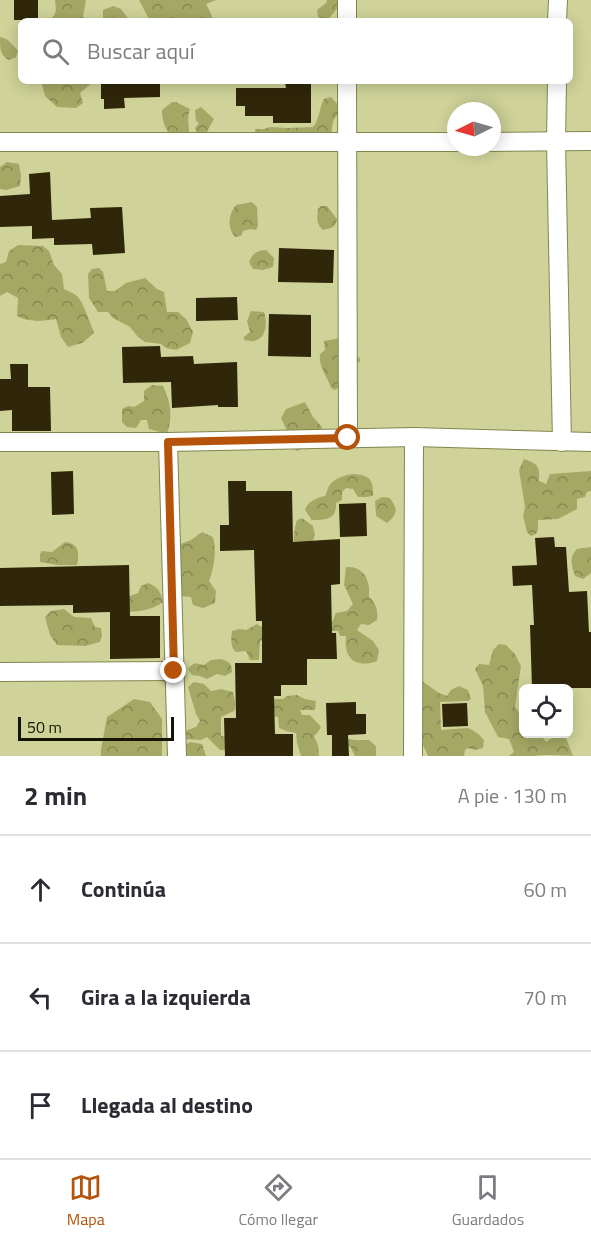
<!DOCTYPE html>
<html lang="es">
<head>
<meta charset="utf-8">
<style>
	body { margin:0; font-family:"Titillium Web",sans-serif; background:#f7f7f7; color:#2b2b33 }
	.controls { position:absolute; right:18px; bottom:18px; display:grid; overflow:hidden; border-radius:9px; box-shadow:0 3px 15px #0003 }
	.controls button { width:54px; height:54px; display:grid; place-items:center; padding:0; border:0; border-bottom:2px solid #e1e1e2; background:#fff; color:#2b2b33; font:30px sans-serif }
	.compass { position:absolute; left:447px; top:102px; width:54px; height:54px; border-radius:50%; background:#fff; box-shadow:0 3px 15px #0003; rotate:265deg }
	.scale { position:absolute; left:18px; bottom:15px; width:156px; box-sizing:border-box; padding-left:6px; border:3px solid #131401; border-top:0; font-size:16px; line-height:21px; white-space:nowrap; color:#131401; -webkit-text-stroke:4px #cfd399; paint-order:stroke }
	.stop { position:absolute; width:18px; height:18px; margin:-14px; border:4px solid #b45309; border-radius:50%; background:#fff }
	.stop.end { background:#b45309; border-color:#fff; box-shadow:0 2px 6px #0008 }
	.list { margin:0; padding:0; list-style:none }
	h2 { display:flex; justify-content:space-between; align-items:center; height:78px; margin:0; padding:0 24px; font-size:26px }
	h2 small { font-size:20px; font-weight:400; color:#7c7c81 }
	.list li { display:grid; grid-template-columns:39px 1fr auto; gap:18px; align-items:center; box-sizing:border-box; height:108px; padding:0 24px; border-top:2px solid #e1e1e2 }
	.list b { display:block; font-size:22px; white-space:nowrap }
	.list em { font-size:20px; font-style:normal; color:#7c7c81 }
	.icon { flex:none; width:33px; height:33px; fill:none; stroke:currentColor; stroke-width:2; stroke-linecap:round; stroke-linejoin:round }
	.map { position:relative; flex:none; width:591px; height:756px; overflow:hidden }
	.search { position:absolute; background:#fff; box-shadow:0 3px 15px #0003; left:18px; right:18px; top:18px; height:66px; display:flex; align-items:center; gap:15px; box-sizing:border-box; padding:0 21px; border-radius:9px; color:#7c7c81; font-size:22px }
	.sheet { height:402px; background:#fff }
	nav { display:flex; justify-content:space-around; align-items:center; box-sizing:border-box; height:84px; border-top:2px solid #e1e1e2; background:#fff; font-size:16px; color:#7c7c81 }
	nav a { display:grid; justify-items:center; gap:3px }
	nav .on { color:#b45309 }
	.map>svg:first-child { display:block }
</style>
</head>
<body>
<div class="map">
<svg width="591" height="756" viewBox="0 0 591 756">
	<defs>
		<pattern id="forest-crowns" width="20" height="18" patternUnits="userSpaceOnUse" patternTransform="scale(1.5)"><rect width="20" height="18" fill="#a5a865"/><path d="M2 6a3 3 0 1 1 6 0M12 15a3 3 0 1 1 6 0" fill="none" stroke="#858851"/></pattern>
	</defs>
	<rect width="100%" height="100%" fill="#cfd399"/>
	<g fill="url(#forest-crowns)">
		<polygon points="55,0 86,0 83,16 85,21 51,21 56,11"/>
		<path d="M 139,0 L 216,0 L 206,4 C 209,10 213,15 212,21 L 150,21 Z"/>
		<polygon points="327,0 341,0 339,6 327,21 318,17 317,10 326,3"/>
		<polygon points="113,6 121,9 130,21 103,21 103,10"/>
		<path d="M 0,37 C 8,38 13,45 18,51 L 16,57 L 9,60 C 0,56 0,48 0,37 Z"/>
		<polygon points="41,81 94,81 80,93 83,103 76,108 57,107 45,96"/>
		<path d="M 331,97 L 339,106 L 340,113 C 330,120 332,131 332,143 L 256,139 L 255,129 L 264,129 L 270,127 L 287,128 L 313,127 C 319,121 319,108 324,99 Z"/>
		<path d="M 172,102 L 176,102 L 190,109 C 186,121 190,125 189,137 L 172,137 C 165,129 162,121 162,110 Z"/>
		<polygon points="201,107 214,119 204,137 198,137 195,128 199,123 196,121 195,110"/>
		<polygon points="7,162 19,164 21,176 20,186 6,190 0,189 0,167"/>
		<path d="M 252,202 L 257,207 L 258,226 L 256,230 L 251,229 L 243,231 L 241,236 L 235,237 C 227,227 228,215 236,205 Z"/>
		<path d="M 321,206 L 327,206 L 337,219 C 336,228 331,228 323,230 C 316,224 317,218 318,209 Z"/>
		<path d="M 18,245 L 43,246 L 49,251 L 54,265 L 62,274 L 64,289 C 68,291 74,293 77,296 C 84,303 90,323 94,333 L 82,343 L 68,347 L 61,337 L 56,319 C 41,321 31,323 17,316 L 18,298 L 7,292 L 0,296 L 0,264 L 6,262 L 9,251 Z"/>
		<path d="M 266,250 L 274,258 L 273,267 L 263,270 L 253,269 L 249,262 C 253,253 256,251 266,250 Z"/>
		<polygon points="99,268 103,272 107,291 115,291 126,283 145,278 157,289 164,292 167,312 178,312 186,319 193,332 190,343 176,350 166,348 161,344 145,342 138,337 130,327 113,318 108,312 98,312 89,298 88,274 92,269"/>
		<path d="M 251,311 L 264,312 C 269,328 264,346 244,340 L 244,337 L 250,332 L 247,321 Z"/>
		<path d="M 340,338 L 361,360 L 349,372 L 344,384 L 335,390 L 331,388 C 327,376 318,366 320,354 L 325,350 L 324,341 Z"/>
		<path d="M 152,385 L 163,386 C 171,403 173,416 167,434 L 149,429 L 147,420 L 141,420 L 136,428 L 127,427 L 122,422 L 122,409 L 128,406 L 134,407 L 144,401 L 144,391 Z"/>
		<polygon points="305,402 313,417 322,427 318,444 296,451 292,436 287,431 281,418 286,409"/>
		<path d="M 524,459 C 538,464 540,466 539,481 L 546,484 L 550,474 L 591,471 L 591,491 L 587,492 L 585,497 L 577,499 L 577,509 L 558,519 L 538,520 L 538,530 L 536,534 L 531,536 L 527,532 L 523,516 L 525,507 L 519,470 Z"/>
		<path d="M 353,474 C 369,475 374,479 373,496 L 366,497 L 358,497 L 353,489 L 346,488 L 342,492 L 342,500 L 336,503 C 337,520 325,520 312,520 L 305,510 C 308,501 316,498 325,496 C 327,493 327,489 329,486 C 334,478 345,475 353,474 Z"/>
		<path d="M 382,497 L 390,498 C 398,510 398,513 387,523 L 376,516 L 375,501 Z"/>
		<path d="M 302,518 L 313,526 L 315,535 L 311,546 L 294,550 C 293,539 294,530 297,520 Z"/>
		<path d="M 202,532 L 213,537 C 217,551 214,568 209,581 L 216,591 L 215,603 L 203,608 L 193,605 L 191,597 L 180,596 L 167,549 L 191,540 Z"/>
		<path d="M 65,542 C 79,544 80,552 77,565 L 57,565 L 40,562 L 40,554 L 42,551 L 52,552 Z"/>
		<path d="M 591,547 L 591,573 L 583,579 L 575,576 C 572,565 568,559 577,549 Z"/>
		<path d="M 346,567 C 359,566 367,573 369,587 C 369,588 369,596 369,597 C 370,598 372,599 373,601 C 377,607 378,613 377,620 L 369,625 L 361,624 L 357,630 L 373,641 L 379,650 L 377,661 C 356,669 343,658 346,636 L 340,636 L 338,631 L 316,631 L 321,623 L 332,622 L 336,613 L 347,611 L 353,604 L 344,585 Z"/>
		<path d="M 148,583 C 158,587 161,592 163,602 C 153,610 137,612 124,612 L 117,597 L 130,596 L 138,593 L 141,586 Z"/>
		<polygon points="64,609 74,617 91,618 95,627 101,628 102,636 100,642 85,646 57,645 50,635 45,617 51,611"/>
		<path d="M 257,624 L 262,627 L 264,640 L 260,641 L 259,660 L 250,660 L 246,651 L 236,652 C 230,647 231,639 232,631 L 239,629 L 246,630 Z"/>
		<path d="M 499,644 L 506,645 L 515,654 L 521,666 L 515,707 L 523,717 L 524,734 L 540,734 L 546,742 L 552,738 L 566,738 L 573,756 C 562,756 544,754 535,756 L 509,756 L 514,752 L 509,739 L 498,737 L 485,712 L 483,686 L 475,669 L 479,664 L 489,665 L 493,650 Z"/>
		<path d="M 221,659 C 229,662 232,663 232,672 L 225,676 L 217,674 L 207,679 L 200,676 L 192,675 L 188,669 C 193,662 196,663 204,665 L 211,660 Z"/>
		<path d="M 422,681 L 439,693 L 447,696 L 451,690 L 459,686 L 468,690 L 471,699 L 468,701 L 440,702 L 441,730 L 468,728 C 475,731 479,734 484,740 L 483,748 L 475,750 L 468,748 L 465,750 L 464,756 L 428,756 L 422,743 L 417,739 Z"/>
		<path d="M 194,682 L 204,684 L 211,691 L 221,689 L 233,692 C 234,700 237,703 234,711 L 221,717 L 221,736 L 230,737 L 250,750 L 220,750 L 207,737 L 201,740 L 185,739 L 185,731 L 196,727 L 200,721 L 196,714 L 188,687 Z"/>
		<polygon points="297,695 305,699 316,701 315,710 300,710 302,715 310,715 321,727 318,732 314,736 318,745 319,756 301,756 297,743 296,733 286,731 279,728 278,717 267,715 271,699 283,699 287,696"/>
		<polygon points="134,699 150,702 162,719 162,756 101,756 101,749 107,717"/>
		<polygon points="343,738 355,740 369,740 376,746 376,756 355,756 350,746 346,747"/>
		<polygon points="190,742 202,744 206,756 177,756 185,745"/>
	</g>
	<g fill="#30270a">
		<rect x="14" y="0" width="24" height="20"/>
		<polygon points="135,81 160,81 160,97 124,98 125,108 104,109 104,99 101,99 101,84 135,82"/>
		<polygon points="285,83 311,83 311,123 273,123 273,116 245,116 245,106 236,106 236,88 286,88"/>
		<polygon points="50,172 52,220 91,218 90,208 122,207 125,253 93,255 92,244 54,245 54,238 32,239 32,226 0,227 0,196 30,194 29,174"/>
		<polygon points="279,248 334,250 333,283 278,282"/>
		<polygon points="237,297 238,320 196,321 196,298"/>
		<polygon points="269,314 311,315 311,357 268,356"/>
		<polygon points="160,346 161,357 193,356 194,364 237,362 238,407 218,407 218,405 172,408 171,382 123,383 122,347"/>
		<polygon points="10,364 28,364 28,387 50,387 51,431 12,431 12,410 0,411 0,379 11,379"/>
		<polygon points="73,471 74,514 52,515 51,472"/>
		<polygon points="228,481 246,481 246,491 292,491 293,542 340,539 340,584 331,585 332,633 336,633 337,659 307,659 307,685 281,685 281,696 274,696 275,734 293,734 293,756 225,756 224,718 236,718 235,663 262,663 262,621 256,621 254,550 220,551 220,525 229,525"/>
		<polygon points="366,503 367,536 340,537 339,504"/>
		<polygon points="554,537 555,547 566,547 569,592 587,591 589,632 591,632 591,688 532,688 530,625 534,625 532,585 513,586 512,566 537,565 535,538"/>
		<polygon points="129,565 130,616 160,616 160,658 110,659 110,612 73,613 73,605 0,606 0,568"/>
		<polygon points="356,702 356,714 366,714 366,734 348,735 349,756 332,756 332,735 327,735 326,703"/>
		<polygon points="467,703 468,726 443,727 442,704"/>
	</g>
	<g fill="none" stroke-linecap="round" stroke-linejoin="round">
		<g stroke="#82854e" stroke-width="20">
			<g id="minor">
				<polyline points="347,0 347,21"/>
				<polyline points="557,21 558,0"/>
				<polyline points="347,81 348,438"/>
				<polyline points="557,81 556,142 562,442"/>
				<polyline points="0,142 456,142"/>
				<polyline points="492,142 591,141"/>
				<polyline points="0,442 168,442 414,437 591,442"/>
				<polyline points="168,442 177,756"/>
				<polyline points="0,672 175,671"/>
				<polyline points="413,756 414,437"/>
			</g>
		</g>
		<use href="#minor" stroke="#fff" stroke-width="18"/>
	</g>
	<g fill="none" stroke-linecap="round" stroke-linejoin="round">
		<polyline stroke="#b45309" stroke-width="8" points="174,671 168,442 348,438"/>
	</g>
</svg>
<div class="controls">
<button><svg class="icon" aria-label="locate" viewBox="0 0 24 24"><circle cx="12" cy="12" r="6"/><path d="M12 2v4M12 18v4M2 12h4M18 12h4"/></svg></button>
</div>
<svg class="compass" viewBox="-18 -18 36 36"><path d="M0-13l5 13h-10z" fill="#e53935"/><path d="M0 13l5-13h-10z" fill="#7c7c81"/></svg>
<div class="scale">50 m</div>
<div class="stop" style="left:348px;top:438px"></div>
<div class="stop end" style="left:174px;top:671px"></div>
<div class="search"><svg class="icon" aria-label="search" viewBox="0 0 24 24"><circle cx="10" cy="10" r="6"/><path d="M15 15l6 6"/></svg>Buscar aquí</div>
</div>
<section class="sheet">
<h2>2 min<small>A pie · 130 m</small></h2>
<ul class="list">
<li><svg class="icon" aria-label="ahead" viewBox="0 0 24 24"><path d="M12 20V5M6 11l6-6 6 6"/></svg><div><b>Continúa</b></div><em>60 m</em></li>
<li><svg class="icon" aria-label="left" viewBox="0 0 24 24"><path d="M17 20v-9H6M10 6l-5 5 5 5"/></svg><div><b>Gira a la izquierda</b></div><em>70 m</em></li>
<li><svg class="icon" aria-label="arrive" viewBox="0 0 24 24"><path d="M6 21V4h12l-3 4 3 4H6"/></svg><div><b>Llegada al destino</b></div></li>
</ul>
</section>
<nav>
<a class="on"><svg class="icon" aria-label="map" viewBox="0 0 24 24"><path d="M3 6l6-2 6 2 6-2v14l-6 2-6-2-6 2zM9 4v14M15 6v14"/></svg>Mapa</a>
<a><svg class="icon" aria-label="directions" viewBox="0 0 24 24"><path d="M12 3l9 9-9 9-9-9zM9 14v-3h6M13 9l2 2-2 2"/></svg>Cómo llegar</a>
<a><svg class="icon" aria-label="saved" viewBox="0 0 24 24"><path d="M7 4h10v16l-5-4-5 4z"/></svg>Guardados</a>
</nav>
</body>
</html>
